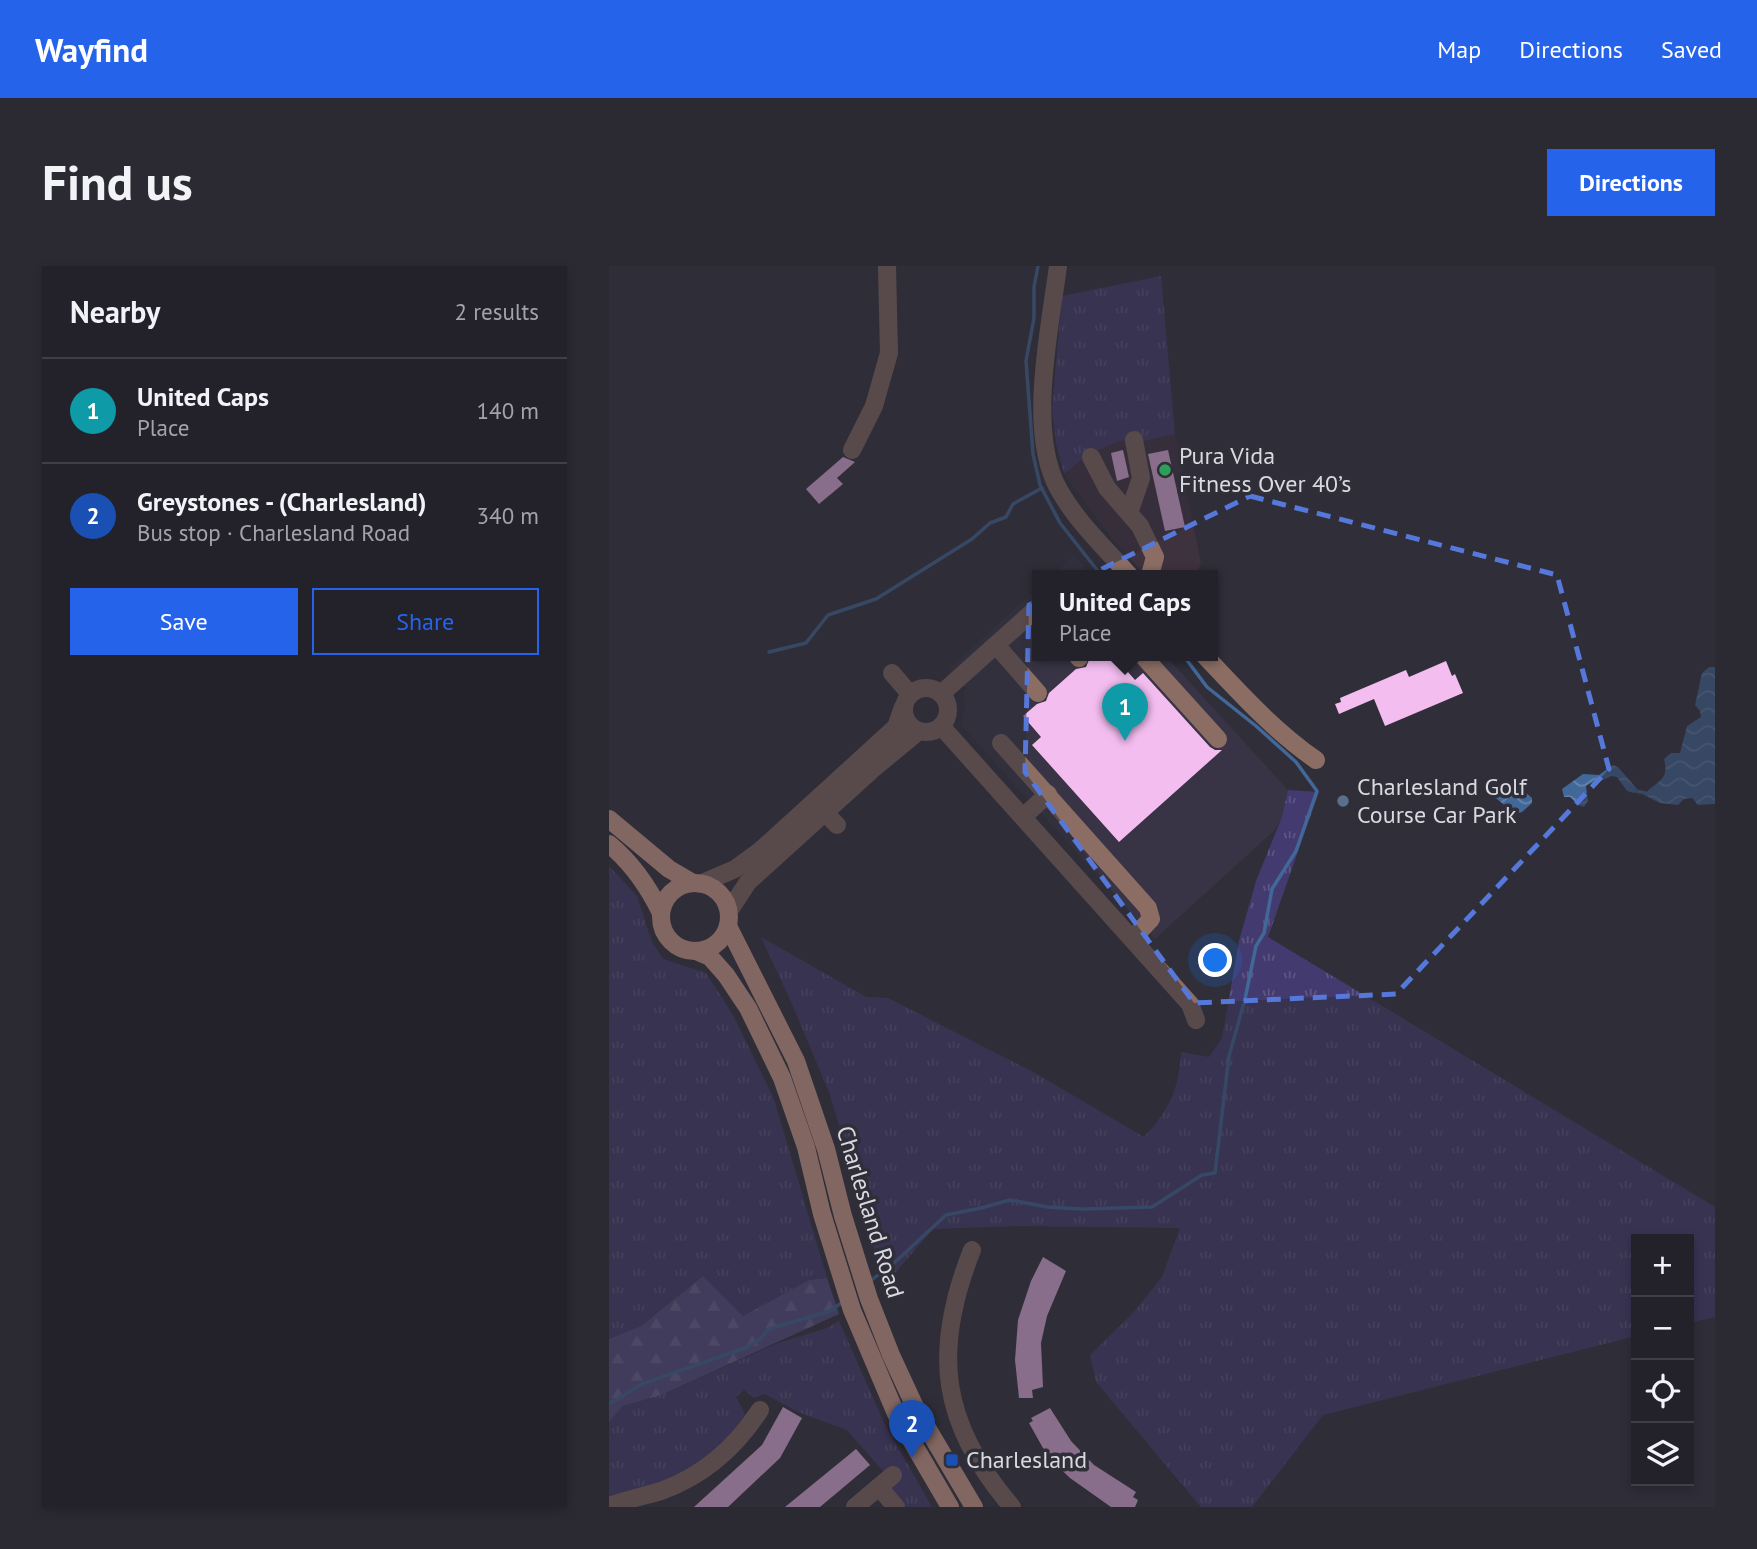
<!DOCTYPE html>
<html lang="en">
<head>
<meta charset="utf-8">
<style>
	body { margin:0; font-family:"PT Sans",sans-serif; background:#2b2a33; color:#f1f3f6 }
	.controls { position:absolute; right:21px; bottom:21px; display:grid; overflow:hidden; border-radius:0px; box-shadow:0 4px 10px #0003 }
	.controls button { width:63px; height:63px; display:grid; place-items:center; padding:0; border:0; border-bottom:2px solid #403f47; background:#23222b; color:#f1f3f6; font:35px sans-serif }
	.you { position:absolute; left:607px; top:695px; width:24px; height:24px; margin:-18px; border:5px solid #fff; border-radius:50%; background:#1a73e8; box-shadow:0 0 0 10px #1a73e833 }
	.badge { display:grid; place-items:center; width:46px; height:46px; border-radius:50%; background:#2563eb; color:#fff; font-size:23px; font-weight:700 }
	.pin { position:absolute; translate:-50% -58px; filter:drop-shadow(0 2px 4px #0008) }
	.pin::after { content:''; position:absolute; top:37px; width:24px; height:21px; background:inherit; clip-path:polygon(0 0,100% 0,50% 100%) }
	.popup { position:absolute; left:423px; top:304px; width:186px; height:91px; box-sizing:border-box; display:grid; place-content:center; border-radius:0px; background:#23222b; filter:drop-shadow(0 2px 5px #0005); font-size:23px; white-space:nowrap; color:#a3a4a9 }
	.popup b { font-size:26px; color:#f1f3f6 }
	.popup::after { content:''; position:absolute; left:50%; top:100%; margin-left:-14px; border:14px solid transparent; border-top-color:#23222b }
	.list { margin:0; padding:0; list-style:none }
	h2 { display:flex; justify-content:space-between; align-items:center; height:91px; margin:0; padding:0 28px; font-size:30px }
	h2 small { font-size:23px; font-weight:400; color:#a3a4a9 }
	.list li { display:grid; grid-template-columns:46px 1fr auto; gap:21px; align-items:center; box-sizing:border-box; height:105px; padding:0 28px; border-top:2px solid #403f47 }
	.list b { display:block; font-size:26px; white-space:nowrap }
	.list p { margin:0; font-size:23px; white-space:nowrap; color:#a3a4a9 }
	.list em { font-size:23px; font-style:normal; color:#a3a4a9 }
	.actions { display:flex; gap:14px; padding:21px 28px }
	.actions a { flex:1; padding:16px 0; border:2px solid #2563eb; border-radius:0px; text-align:center; font-size:24px; color:#2563eb }
	.actions .main { background:#2563eb; color:#fff }
	.icon { flex:none; width:38px; height:38px; fill:none; stroke:currentColor; stroke-width:2; stroke-linecap:round; stroke-linejoin:round }
	.map { position:relative; flex:none; width:1106px; height:1241px; overflow:hidden; border-radius:0px }
	header { display:flex; align-items:center; gap:42px; box-sizing:border-box; height:98px; padding:0 35px; background:#2563eb; color:#fff }
	header strong { font-size:33px }
	nav { display:flex; gap:38px; margin-inline-start:auto; font-size:24px }
	.intro { display:flex; align-items:center; justify-content:space-between; box-sizing:border-box; height:168px; padding:0 42px }
	h1 { margin:0; font-size:49px }
	.button { padding:18px 32px; border-radius:0px; background:#2563eb; color:#fff; font-size:24px; font-weight:700 }
	main { display:flex; gap:42px; padding:0 42px }
	aside { flex:1; background:#23222b; border-radius:0px; box-shadow:0 4px 10px #0003 }
	.map>svg:first-child { display:block }
</style>
</head>
<body>
<header>
<strong>Wayfind</strong>
<nav><a>Map</a><a>Directions</a><a>Saved</a></nav>
</header>
<div class="intro"><h1>Find us</h1><a class="button">Directions</a></div>
<main>
<aside>
<h2>Nearby<small>2 results</small></h2>
<ul class="list">
<li><span class="badge" style="background:#0f9aa8">1</span><div><b>United Caps</b><p>Place</p></div><em>140 m</em></li>
<li><span class="badge" style="background:#1a4fb4">2</span><div><b>Greystones - (Charlesland)</b><p>Bus stop · Charlesland Road</p></div><em>340 m</em></li>
</ul>
<div class="actions"><a class="main">Save</a><a>Share</a></div>
</aside>
<div class="map">
<svg width="1106" height="1241" viewBox="0 0 1106 1241">
	<defs>
		<pattern id="grass-tufts" width="24" height="20" patternUnits="userSpaceOnUse" patternTransform="scale(1.75)"><rect width="24" height="20" fill="#433b6f"/><path d="M3 7l-1-3M5 7V3M7 7l1-3M15 17l-1-3M17 17v-4M19 17l1-3" fill="none" stroke="#5e5783"/></pattern>
		<pattern id="forest-firs" width="22" height="20" patternUnits="userSpaceOnUse" patternTransform="scale(1.75)"><rect width="22" height="20" fill="#574f87"/><path d="M5 1l3.5 6h-7zM16 11l3.5 6h-7z" fill="#6f6898"/></pattern>
		<pattern id="water-waves" width="16" height="10" patternUnits="userSpaceOnUse" patternTransform="scale(1.75)"><rect width="16" height="10" fill="#416899"/><path d="M0 5q4-4 8 0t8 0" fill="none" stroke="#6584ac"/></pattern>
	</defs>
	<rect width="100%" height="100%" fill="#2f2e39"/>
	<g fill="#383445">
		<polygon points="465,290 482,309 444,309"/>
		<polygon points="428,323 428,389 556,389 679,524 673,552 665,565 546,673 355,462 353,456 356,443 354,427 357,422 340,403"/>
	</g>
	<polygon fill="#3f323f" points="566,168 592,297 587,309 536,309 503,272 455,208 478,189 505,177 523,172 534,175"/>
	<g fill="url(#grass-tufts)">
		<polygon points="552,10 566,168 534,175 523,172 505,177 478,189 455,208 447,178 443,142 453,30"/>
		<path d="M 679,524 L 710,526 L 659,671 L 1106,941 L 1106,1051 L 1080,1057 L 1080,973 L 1027,973 L 1027,1070 L 714,1149 L 643,1241 L 592,1241 L 487,1116 L 481,1089 L 524,1047 L 553,1011 L 571,962 L 411,960 L 324,963 L 286,1007 L 270,1002 L 249,921 L 220,826 L 183,738 L 152,671 L 257,731 L 279,732 L 426,807 L 535,871 C 561,844 570,822 572,786 L 600,791 L 613,772 L 630,675 L 647,615 L 673,551 Z"/>
		<polygon points="0,600 28,630 43,676 54,693 97,707 124,749 165,833 218,1012 200,1014 134,1050 94,1010 32,1060 0,1073"/>
		<polygon points="230,1055 276,1159 323,1241 295,1241 282,1224 284,1218 278,1207 273,1204 238,1164 189,1146 156,1128 145,1132 135,1124 127,1131 137,1150 117,1180 71,1211 0,1233 0,1156 14,1140 52,1129 169,1077 218,1062"/>
	</g>
	<polygon fill="url(#forest-firs)" points="94,1010 134,1050 200,1014 218,1012 230,1048 52,1129 14,1140 0,1156 0,1073 32,1060"/>
	<g fill="url(#water-waves)">
		<path d="M 1100,401 L 1106,401 L 1106,538 L 1089,539 L 1083,532 L 1075,533 L 1069,539 L 1051,537 L 1035,529 C 1046,515 1061,516 1055,493 L 1062,487 L 1071,487 L 1078,460 L 1092,451 L 1091,445 L 1086,439 L 1093,407 Z"/>
		<path d="M 1004,499 L 1009,501 L 1028,523 L 1025,527 L 1018,525 L 1008,511 L 1002,510 C 993,516 986,514 977,520 L 979,535 L 975,541 L 969,539 L 961,531 L 955,531 L 953,523 L 974,508 L 990,509 Z"/>
		<polygon points="883,520 890,520 894,525 904,530 915,525 923,532 923,537 913,546 906,548 882,528"/>
	</g>
	<g fill="none" stroke-linecap="round" stroke-linejoin="round">
		<g stroke="#416899" stroke-width="3.5">
			<polyline points="429,0 425,21 425,52 417,95 424,188 431,219 451,257 492,309"/>
			<polyline points="160,386 197,377 219,349 267,333 363,273 381,257 397,251 404,238 433,222"/>
			<polyline points="1027,525 1036,527"/>
			<polyline points="261,1015 284,998 337,949 372,942 401,934 439,941 473,943 543,941 593,909 606,907 620,790 636,733 647,680 655,667 663,623 687,585 708,525 687,496 647,460 598,421 574,389"/>
			<polyline points="0,1138 33,1118 136,1082 150,1074 160,1063 221,1045 235,1035"/>
		</g>
	</g>
	<g fill="#f3bdf0">
		<polygon points="514,184 520,211 508,215 502,187"/>
		<polygon points="559,184 576,261 556,265 539,188"/>
		<polygon points="234,191 246,196 228,212 234,218 210,238 197,223"/>
		<polygon points="482,389 504,389 526,414 534,407 601,481 606,484 613,484 510,576 423,479 432,471 414,450 428,438 437,435 440,427 467,403 477,401"/>
		<polygon points="837,395 843,410 846,408 854,427 776,460 765,433 730,448 726,438 732,436 731,432 797,404 800,411"/>
		<polygon points="434,991 457,1005 438,1050 432,1077 434,1121 423,1124 424,1132 410,1132 406,1094 409,1054 422,1015"/>
		<polygon points="174,1141 193,1152 171,1192 119,1241 85,1241 153,1179"/>
		<polygon points="441,1142 462,1175 485,1199 527,1226 524,1231 529,1234 526,1241 502,1241 461,1212 439,1191 420,1157 424,1155 422,1152"/>
		<polygon points="247,1183 261,1199 211,1241 176,1241"/>
	</g>
	<g fill="none" stroke-linecap="round" stroke-linejoin="round">
		<g stroke="#8b6d63" stroke-width="18">
			<path d="M 449,0 C 441,62 418,165 449,222 C 467,255 495,281 520,309"/>
			<polyline points="243,184 265,140 280,87 278,0"/>
			<polyline points="482,191 498,222 531,260 546,291 541,309"/>
			<polyline points="520,247 532,212 525,174"/>
			<polyline points="387,379 429,427"/>
			<polyline points="468,389 470,392"/>
			<polyline points="533,389 609,473"/>
			<path d="M 595,389 C 631,427 664,464 707,494"/>
			<polyline points="283,407 301,428"/>
			<circle cx="317" cy="444" r="22"/>
			<polyline points="332,428 428,342"/>
			<polyline points="332,460 581,738 587,754"/>
			<polyline points="392,477 539,642 542,653 523,673"/>
			<polyline points="215,546 228,559"/>
			<polyline points="414,551 439,528"/>
			<polyline points="91,618 126,603 152,584 287,461 294,441"/>
			<polyline points="120,645 139,616 265,502 310,465"/>
			<path d="M 363,984 C 323,1085 331,1157 403,1241"/>
			<polyline points="270,1221 287,1241"/>
			<path d="M 0,1240 C 17,1234 35,1230 52,1225 C 94,1210 127,1181 151,1144"/>
			<polyline points="246,1241 284,1209"/>
		</g>
		<g stroke="#e6aa95" stroke-width="18">
			<polyline points="0,553 60,603 84,617"/>
			<path d="M 0,578 C 24,598 39,620 52,647"/>
			<circle cx="86" cy="651" r="34"/>
			<polyline points="119,660 187,795 217,883 234,950 260,1033 282,1089 307,1143 365,1241"/>
			<polyline points="87,685 101,691 117,709 139,742 173,812 197,881 213,948 243,1044 288,1150 341,1241"/>
		</g>
	</g>
	<path d="M0 0H1106V1241H0ZM 641,230 L 948,309 L 1000,503 L 787,728 L 585,737 L 416,506 L 420,339 Z" fill="#2f2e39" fill-opacity=".55" fill-rule="evenodd"/>
	<path fill="none" stroke="#5578da" stroke-width="5" stroke-dasharray="14 9" stroke-linejoin="round" d="M 641,230 L 948,309 L 1000,503 L 787,728 L 585,737 L 416,506 L 420,339 Z"/>
	<circle fill="#2e9e5b" stroke="#2f2e39" stroke-width="2.5" cx="556" cy="204" r="7"/>
	<circle fill="#5c6f8a" stroke="#2f2e39" stroke-width="2.5" cx="734" cy="535" r="7"/>
	<rect fill="#1a4fb4" stroke="#2f2e39" stroke-width="2.5" x="336" y="1187" width="14" height="14" rx="3.5"/>
	<g text-anchor="middle" stroke-width="7" stroke-linejoin="round" paint-order="stroke">
		<g font-size="24" fill="#d9d9e0" stroke="#2f2e39" text-anchor="start">
			<text x="570" y="198">Pura Vida<tspan x="570" dy="28">Fitness Over 40’s</tspan></text>
			<text x="748" y="529">Charlesland Golf<tspan x="748" dy="28">Course Car Park</tspan></text>
			<text x="357" y="1202">Charlesland</text>
		</g>
		<g font-size="24" fill="#d9d9e0" stroke="#2f2e39">
			<text transform="translate(261 946) rotate(73)" y="8">Charlesland Road</text>
		</g>
	</g>
</svg>
<div class="controls">
<button>+</button>
<button>−</button>
<button><svg class="icon" aria-label="locate" viewBox="0 0 24 24"><circle cx="12" cy="12" r="6"/><path d="M12 2v4M12 18v4M2 12h4M18 12h4"/></svg></button>
<button><svg class="icon" aria-label="layers" viewBox="0 0 24 24"><path d="M12 4l9 5-9 5-9-5zM3 14l9 5 9-5"/></svg></button>
</div>
<div class="you"></div>
<div class="pin badge" style="left:516px;top:475px;background:#0f9aa8">1</div>
<div class="popup"><b>United Caps</b>Place</div>
<div class="pin badge" style="left:303px;top:1192px;background:#1a4fb4">2</div>
</div>
</main>
</body>
</html>
